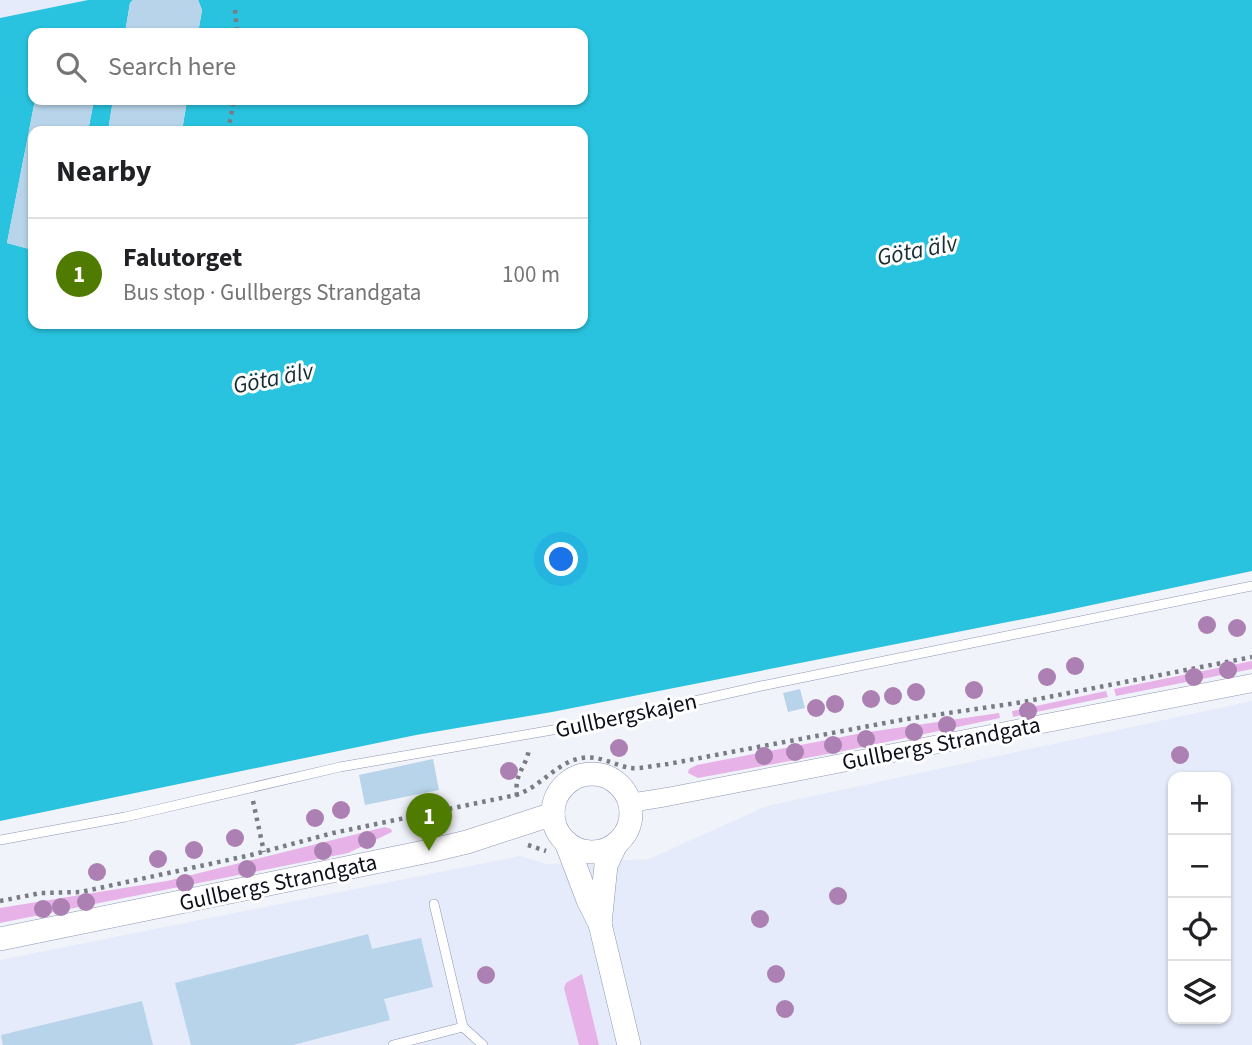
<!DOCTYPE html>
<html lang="en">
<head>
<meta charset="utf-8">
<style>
	body { margin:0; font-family:"Source Sans 3",sans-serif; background:#f2f2f2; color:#202124 }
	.controls { position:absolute; right:21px; bottom:21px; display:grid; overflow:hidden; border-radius:14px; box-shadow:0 2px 5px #0004 }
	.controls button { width:63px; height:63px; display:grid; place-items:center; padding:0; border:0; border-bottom:2px solid #e0e0e0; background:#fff; color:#202124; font:35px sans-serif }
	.you { position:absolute; left:562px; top:560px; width:24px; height:24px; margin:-18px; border:5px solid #fff; border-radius:50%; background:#1a73e8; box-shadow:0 0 0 10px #1a73e833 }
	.badge { display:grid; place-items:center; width:46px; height:46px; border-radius:50%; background:#4f7b00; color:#fff; font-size:23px; font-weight:700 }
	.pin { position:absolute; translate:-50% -58px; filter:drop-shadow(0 2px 4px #0008) }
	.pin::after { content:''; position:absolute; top:37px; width:24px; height:21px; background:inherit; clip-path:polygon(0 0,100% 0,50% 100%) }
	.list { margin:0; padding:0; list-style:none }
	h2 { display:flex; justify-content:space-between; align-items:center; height:91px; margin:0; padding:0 28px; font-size:30px }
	h2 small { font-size:23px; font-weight:400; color:#757577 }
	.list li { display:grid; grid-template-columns:46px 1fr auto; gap:21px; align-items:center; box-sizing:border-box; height:112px; padding:0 28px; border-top:2px solid #e0e0e0 }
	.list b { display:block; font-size:26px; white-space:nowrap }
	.list p { margin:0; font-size:23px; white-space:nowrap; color:#757577 }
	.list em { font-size:23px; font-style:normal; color:#757577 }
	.icon { flex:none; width:38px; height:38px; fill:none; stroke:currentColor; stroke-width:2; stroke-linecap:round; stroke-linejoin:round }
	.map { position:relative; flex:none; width:1252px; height:1045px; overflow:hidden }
	.search { position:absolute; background:#fff; box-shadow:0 2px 5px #0004; left:28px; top:28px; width:560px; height:77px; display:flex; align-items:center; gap:18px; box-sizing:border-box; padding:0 24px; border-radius:14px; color:#757577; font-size:26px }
	.panel { position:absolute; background:#fff; box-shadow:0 2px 5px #0004; left:28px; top:126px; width:560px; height:203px; border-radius:14px }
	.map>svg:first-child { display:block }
</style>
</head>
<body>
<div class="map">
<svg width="1252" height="1045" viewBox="0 0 1252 1045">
	<rect width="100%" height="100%" fill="#f1f3fa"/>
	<g fill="#e5ebfa" fill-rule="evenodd">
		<polygon points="0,0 88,0 0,18"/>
		<path d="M 1252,701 L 1252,1045 L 0,1045 L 0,960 L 520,856 L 547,864 L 649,859 L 767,806 ZM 1173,777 L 1226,777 L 1226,1019 L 1173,1019 Z"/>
	</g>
	<g fill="#e6b2e7">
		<polygon points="1252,661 1252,669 1116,696 1114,689"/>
		<polygon points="1106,691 1108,697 1013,717 1012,711"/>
		<polygon points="999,713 1000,718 844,751 698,778 688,773 689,769 697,765 862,733"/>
		<polygon points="385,827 391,829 392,832 348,853 0,923 0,908 167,881"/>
		<polygon points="582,974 599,1045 579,1045 564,988 566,983"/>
	</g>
	<g fill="#29c3df">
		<polygon points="88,0 133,0 130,3 125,33 33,33 33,100 35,100 7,243 33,250 33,324 583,324 583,131 182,131 187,100 583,100 583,33 198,33 202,10 198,0 1252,0 1252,571 1054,613 552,712 416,735 0,821 0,18"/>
		<polygon points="94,100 113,100 108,131 88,131"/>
	</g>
	<g fill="#b8d4ea">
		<polygon points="133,0 198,0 202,10 198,33 125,33 130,3"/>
		<polygon points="35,100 94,100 88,131 33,131 33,250 7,243"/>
		<polygon points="113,100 187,100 182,131 108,131"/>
		<polygon points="800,689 805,708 788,712 783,693"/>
		<polygon points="433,759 439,790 365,805 359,775"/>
		<polygon points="368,934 372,949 421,938 433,987 384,999 390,1020 293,1045 191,1045 175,983"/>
		<polygon points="142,1001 153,1045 3,1045 1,1035"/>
	</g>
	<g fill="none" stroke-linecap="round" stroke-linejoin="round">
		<g stroke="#8d97b3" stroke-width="10">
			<g id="service">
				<polyline points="0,840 125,817 340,767 610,720 761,686 1252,586"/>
				<polyline points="434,904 463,1027 483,1045"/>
				<polyline points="393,1045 463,1027"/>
			</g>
		</g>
		<g stroke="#8d97b3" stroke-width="19">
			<polyline id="minor" points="630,803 667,797 1252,683"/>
		</g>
		<g stroke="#8d97b3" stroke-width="24">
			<g id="tertiary">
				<circle cx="592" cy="813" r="39"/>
				<polyline points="566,842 588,900 600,924 629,1045"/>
				<polyline points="600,924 606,865 616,844"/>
				<polyline points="0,939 429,851 467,842 553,814"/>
			</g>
		</g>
		<g stroke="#797c84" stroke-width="4.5" stroke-dasharray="3.5 5" stroke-linecap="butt">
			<polyline points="235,10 237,33"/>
			<polyline points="228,131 234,100"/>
			<path d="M 517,796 C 514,772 526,769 529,749"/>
			<polyline points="253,801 264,852"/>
			<polyline points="528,845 546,851"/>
			<path d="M 0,901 L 41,893 L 81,892 L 251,855 L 333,833 L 516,795 C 541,787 558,761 582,758 C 599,755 614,765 630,768 C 642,769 656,765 668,764 L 901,720 L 1023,702 L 1252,657"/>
		</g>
		<use href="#service" stroke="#fff" stroke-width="9"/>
		<use href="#minor" stroke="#fff" stroke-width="18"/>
		<use href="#tertiary" stroke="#fff" stroke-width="23"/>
	</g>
	<g fill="#ac80b2">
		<circle cx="1207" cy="625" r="9"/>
		<circle cx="1237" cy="628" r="9"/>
		<circle cx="1075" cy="666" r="9"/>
		<circle cx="1228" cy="670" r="9"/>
		<circle cx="1047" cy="677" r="9"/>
		<circle cx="1194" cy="677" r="9"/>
		<circle cx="974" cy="690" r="9"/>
		<circle cx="916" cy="692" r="9"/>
		<circle cx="893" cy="696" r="9"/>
		<circle cx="871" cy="699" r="9"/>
		<circle cx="835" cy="704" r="9"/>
		<circle cx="816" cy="708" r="9"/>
		<circle cx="1028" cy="711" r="9"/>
		<circle cx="947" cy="725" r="9"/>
		<circle cx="914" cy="732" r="9"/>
		<circle cx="866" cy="739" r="9"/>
		<circle cx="833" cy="745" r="9"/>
		<circle cx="619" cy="748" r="9"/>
		<circle cx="795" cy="752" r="9"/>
		<circle cx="1180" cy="755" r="9"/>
		<circle cx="764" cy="756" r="9"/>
		<circle cx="509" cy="771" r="9"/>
		<circle cx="341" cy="810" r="9"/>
		<circle cx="315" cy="818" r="9"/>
		<circle cx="235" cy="838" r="9"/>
		<circle cx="367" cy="840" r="9"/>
		<circle cx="194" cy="850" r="9"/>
		<circle cx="323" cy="851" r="9"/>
		<circle cx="158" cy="859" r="9"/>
		<circle cx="247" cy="869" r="9"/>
		<circle cx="97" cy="872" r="9"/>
		<circle cx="185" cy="883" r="9"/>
		<circle cx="838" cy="896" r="9"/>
		<circle cx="86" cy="902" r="9"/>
		<circle cx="61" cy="907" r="9"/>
		<circle cx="43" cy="909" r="9"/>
		<circle cx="760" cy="919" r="9"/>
		<circle cx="776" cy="974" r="9"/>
		<circle cx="486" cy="975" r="9"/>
		<circle cx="785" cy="1009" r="9"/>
	</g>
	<g text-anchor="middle" stroke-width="6" stroke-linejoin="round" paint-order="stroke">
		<g font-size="23" fill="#0d101a" stroke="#fff">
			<text transform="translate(626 715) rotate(-12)" y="8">Gullbergskajen</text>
			<text transform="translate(941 743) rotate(-11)" y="8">Gullbergs Strandgata</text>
			<text transform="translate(278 882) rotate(-12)" y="8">Gullbergs Strandgata</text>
		</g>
		<g font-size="24" font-style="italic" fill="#162e33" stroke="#fff">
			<text transform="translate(917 250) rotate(-11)" y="8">Göta älv</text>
			<text transform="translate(273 378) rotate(-11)" y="8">Göta älv</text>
		</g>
	</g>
</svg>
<div class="controls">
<button>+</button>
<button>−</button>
<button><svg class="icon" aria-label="locate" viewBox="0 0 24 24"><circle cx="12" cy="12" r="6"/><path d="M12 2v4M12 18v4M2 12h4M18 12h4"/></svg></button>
<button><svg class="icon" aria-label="layers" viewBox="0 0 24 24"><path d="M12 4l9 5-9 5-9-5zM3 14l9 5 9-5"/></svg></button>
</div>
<div class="you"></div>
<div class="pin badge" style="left:429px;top:851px">1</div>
<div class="search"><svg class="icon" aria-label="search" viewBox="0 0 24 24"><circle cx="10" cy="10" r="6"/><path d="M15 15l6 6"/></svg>Search here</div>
<section class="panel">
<h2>Nearby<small></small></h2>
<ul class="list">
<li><span class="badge">1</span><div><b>Falutorget</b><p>Bus stop · Gullbergs Strandgata</p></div><em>100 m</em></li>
</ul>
</section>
</div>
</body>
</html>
